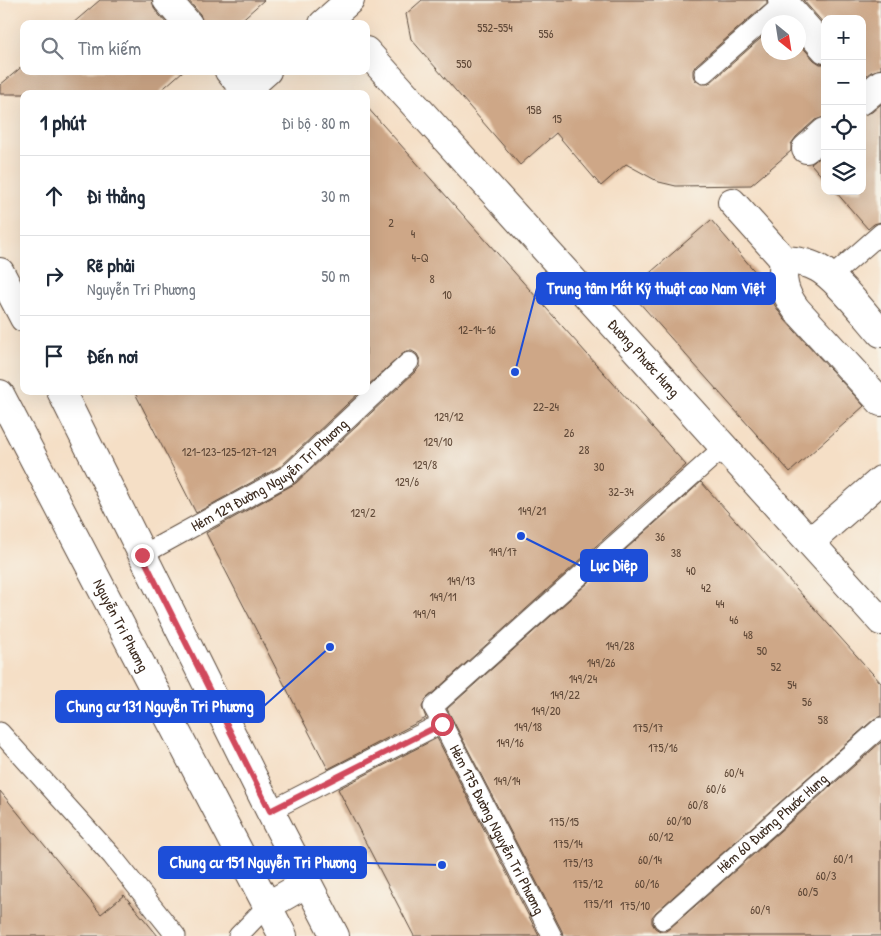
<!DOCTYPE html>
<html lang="vi">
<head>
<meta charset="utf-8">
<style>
	body { margin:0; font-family:"Patrick Hand",sans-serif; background:#f6f6f7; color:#1f2937 }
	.controls { position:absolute; right:15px; top:15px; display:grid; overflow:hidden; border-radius:10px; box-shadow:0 5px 20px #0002 }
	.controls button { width:45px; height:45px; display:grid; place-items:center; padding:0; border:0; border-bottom:1px solid #e0e1e3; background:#fff; color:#1f2937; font:25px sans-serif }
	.compass { position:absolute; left:761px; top:15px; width:45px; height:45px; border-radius:50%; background:#fff; box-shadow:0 5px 20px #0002; rotate:150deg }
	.stop { position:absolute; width:15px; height:15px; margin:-11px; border:4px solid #d1495b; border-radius:50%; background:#fff }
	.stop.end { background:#d1495b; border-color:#fff; box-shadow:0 1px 5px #0008 }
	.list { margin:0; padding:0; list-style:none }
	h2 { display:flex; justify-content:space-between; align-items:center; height:65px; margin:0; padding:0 20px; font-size:21px }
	h2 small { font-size:16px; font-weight:400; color:#747a83 }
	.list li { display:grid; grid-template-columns:32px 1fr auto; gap:15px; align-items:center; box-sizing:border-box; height:80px; padding:0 20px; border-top:1px solid #e0e1e3 }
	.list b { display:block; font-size:19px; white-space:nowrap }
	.list p { margin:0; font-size:16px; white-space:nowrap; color:#747a83 }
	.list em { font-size:16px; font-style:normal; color:#747a83 }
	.icon { flex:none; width:28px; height:28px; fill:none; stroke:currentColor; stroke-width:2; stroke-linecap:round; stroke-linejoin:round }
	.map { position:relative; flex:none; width:881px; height:936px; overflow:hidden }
	.search { position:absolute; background:#fff; box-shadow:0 5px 20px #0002; left:20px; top:20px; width:350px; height:55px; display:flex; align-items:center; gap:12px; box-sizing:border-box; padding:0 18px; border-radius:10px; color:#747a83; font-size:19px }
	.panel { position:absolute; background:#fff; box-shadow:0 5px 20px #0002; left:20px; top:90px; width:350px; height:305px; border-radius:10px }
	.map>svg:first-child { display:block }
</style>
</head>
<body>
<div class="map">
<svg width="881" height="936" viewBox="0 0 881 936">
	<rect width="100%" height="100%" fill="#f7f3e8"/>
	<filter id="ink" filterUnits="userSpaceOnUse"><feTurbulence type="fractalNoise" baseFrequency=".02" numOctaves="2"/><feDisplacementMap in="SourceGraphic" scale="10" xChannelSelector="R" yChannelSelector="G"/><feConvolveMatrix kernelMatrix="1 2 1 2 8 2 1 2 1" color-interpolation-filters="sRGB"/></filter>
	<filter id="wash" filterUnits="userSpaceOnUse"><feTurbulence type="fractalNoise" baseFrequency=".0096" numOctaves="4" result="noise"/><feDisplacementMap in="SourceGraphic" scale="20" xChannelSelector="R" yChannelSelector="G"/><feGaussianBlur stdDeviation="1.12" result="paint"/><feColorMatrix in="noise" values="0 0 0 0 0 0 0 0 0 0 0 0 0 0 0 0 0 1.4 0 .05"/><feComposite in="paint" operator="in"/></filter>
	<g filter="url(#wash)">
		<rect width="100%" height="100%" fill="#f5dfc6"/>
		<g id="blocks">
			<g fill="#cea787">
				<polygon points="100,0 152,0 155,10 167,24 72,24"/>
				<polygon points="188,0 264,0 237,24 203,24 200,14"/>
				<polygon points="422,0 767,0 767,3 696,65 693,70 693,76 695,80 701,84 707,84 711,82 768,32 768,52 798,52 798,42 814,60 820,64 825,64 825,117 815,120 796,137 791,144 791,151 751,185 676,186 659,182 626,164 601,186 556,133 520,165 411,39 406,14"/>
				<polygon points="803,0 881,0 881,69 871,72 862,79 862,19 825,19 825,25"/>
				<polygon points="24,65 24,71 183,71 157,94 0,94 0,85"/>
				<polygon points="881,104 881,222 874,224 868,229 835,191 862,191 862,115 872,112"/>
				<polygon points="366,106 686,465 426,699 422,707 426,718 328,769 206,533 296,483 417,370 420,366 420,360 417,354 412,351 406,351 366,387"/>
				<polygon points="825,153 825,180 811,164"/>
				<polygon points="711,220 769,288 774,304 784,319 864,406 790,472 629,291"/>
				<polygon points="134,391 361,391 281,466 196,513"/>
				<polygon points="701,482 881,683 881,716 874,719 656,912 652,917 652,923 655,928 660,931 666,931 670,928 881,742 881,936 563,936 562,931 447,709"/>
				<polygon points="437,738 539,936 414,936 338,789"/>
				<polygon points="0,791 101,914 124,895 158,936 0,936"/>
			</g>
		</g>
	</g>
	<g filter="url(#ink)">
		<use href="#blocks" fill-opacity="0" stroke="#574537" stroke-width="1"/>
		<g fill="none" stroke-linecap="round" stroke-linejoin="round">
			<g stroke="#574537" stroke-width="21">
				<g id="service">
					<polyline points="704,73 784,3"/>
					<polyline points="830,278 881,233"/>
					<path id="s1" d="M 142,555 L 288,475 L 409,362"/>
					<path id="s2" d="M 442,723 L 552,936"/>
					<polyline points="0,732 112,856 176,936"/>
					<polyline points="270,811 442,723 433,707 724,447"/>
					<path id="s3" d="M 663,920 L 881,727"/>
					<polyline points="238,936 267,906"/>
				</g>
			</g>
			<g stroke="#574537" stroke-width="30">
				<g id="minor">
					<polyline points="167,0 188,24"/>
					<polyline points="782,0 825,49"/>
					<path id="s4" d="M 366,51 L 881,621"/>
					<polyline points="229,71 245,90"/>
					<polyline points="862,100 881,84"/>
					<polyline points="806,149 825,132"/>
					<path d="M 732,202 L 784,260 C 796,261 807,262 818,268 C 837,278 866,316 881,333"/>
					<path d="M 784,260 C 781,280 784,293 796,309 L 881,402"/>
					<polyline points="810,542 881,480"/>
				</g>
			</g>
			<g stroke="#574537" stroke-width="30">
				<g id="secondary">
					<polyline points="323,24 350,0"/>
					<polyline points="241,94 267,71"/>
				</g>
			</g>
			<g stroke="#574537" stroke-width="30">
				<g id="primary">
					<polyline points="0,272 24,318"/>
					<polyline points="61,391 270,811 335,936"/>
					<path id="s5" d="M 0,394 L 283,936"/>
					<polyline points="267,906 307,883"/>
				</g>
			</g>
			<use href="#service" stroke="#fff" stroke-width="19"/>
			<use href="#minor" stroke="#fff" stroke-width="28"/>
			<use href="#secondary" stroke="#fff" stroke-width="28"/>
			<use href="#primary" stroke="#fff" stroke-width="28"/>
		</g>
	</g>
	<g fill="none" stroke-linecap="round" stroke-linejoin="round" filter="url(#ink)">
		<polyline stroke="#d1495b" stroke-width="6" points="142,555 270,811 442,724"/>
	</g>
	<g text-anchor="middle" stroke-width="4.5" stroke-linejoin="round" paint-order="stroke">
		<g font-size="12" fill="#604938">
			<text x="495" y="32">552-554</text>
			<text x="546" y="38">556</text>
			<text x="464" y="68">550</text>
			<text x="534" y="114">15B</text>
			<text x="557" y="123">15</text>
			<text x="391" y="227">2</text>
			<text x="413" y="238">4</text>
			<text x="420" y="262">4-Q</text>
			<text x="432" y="283">8</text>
			<text x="447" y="299">10</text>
			<text x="477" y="334">12-14-16</text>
			<text x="546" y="411">22-24</text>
			<text x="449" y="421">129/12</text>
			<text x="569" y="437">26</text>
			<text x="438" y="446">129/10</text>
			<text x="584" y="454">28</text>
			<text x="229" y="456">121-123-125-127-129</text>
			<text x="425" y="469">129/8</text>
			<text x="599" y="471">30</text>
			<text x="407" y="486">129/6</text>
			<text x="621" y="496">32-34</text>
			<text x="532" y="515">149/21</text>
			<text x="363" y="517">129/2</text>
			<text x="660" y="541">36</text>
			<text x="503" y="556">149/17</text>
			<text x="676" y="557">38</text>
			<text x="691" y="575">40</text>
			<text x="461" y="585">149/13</text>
			<text x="706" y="592">42</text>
			<text x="443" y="601">149/11</text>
			<text x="720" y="608">44</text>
			<text x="424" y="618">149/9</text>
			<text x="734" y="624">46</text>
			<text x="748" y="639">48</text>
			<text x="620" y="650">149/28</text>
			<text x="762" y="655">50</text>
			<text x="601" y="667">149/26</text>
			<text x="776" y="671">52</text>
			<text x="583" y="683">149/24</text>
			<text x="792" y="689">54</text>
			<text x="565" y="699">149/22</text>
			<text x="807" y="706">56</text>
			<text x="546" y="715">149/20</text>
			<text x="823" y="724">58</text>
			<text x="528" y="731">149/18</text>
			<text x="648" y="732">175/17</text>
			<text x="510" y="747">149/16</text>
			<text x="663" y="752">175/16</text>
			<text x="734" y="777">60/4</text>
			<text x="507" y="785">149/14</text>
			<text x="716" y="793">60/6</text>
			<text x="698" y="809">60/8</text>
			<text x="679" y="825">60/10</text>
			<text x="564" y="826">175/15</text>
			<text x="661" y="841">60/12</text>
			<text x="568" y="848">175/14</text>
			<text x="843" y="863">60/1</text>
			<text x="650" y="864">60/14</text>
			<text x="578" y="867">175/13</text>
			<text x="826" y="880">60/3</text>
			<text x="588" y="888">175/12</text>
			<text x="647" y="888">60/16</text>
			<text x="808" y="896">60/5</text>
			<text x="598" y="908">175/11</text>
			<text x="635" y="910">175/10</text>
			<text x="760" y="914">60/9</text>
		</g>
		<g font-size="15" fill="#3b2a1e" stroke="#f7f3e8">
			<text dy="5" stroke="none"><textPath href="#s4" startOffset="414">Đường Phước Hưng</textPath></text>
			<text dy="5" stroke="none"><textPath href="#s1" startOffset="151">Hẻm 129 Đường Nguyễn Tri Phương</textPath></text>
			<text dy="5" stroke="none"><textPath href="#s5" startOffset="261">Nguyễn Tri Phương</textPath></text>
			<text dy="5" stroke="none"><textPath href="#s3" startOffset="146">Hẻm 60 Đường Phước Hưng</textPath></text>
			<text dy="5" stroke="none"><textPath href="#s2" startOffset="120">Hẻm 175 Đường Nguyễn Tri Phương</textPath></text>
		</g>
	</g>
	<path fill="none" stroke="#1d4ed8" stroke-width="2" d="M515 372L537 288M521 536L581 566M330 647L264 706M442 865L366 863"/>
	<g fill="#1d4ed8" stroke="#f7f3e8" stroke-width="2">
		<circle cx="515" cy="372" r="5"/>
		<circle cx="521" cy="536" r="5"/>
		<circle cx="330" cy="647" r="5"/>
		<circle cx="442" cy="865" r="5"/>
	</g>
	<g fill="#1d4ed8" stroke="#1d4ed8" stroke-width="2">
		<rect x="537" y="273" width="238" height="31" rx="5"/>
		<rect x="581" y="550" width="66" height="31" rx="5"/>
		<rect x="56" y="691" width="208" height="31" rx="5"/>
		<rect x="159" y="847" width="207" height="31" rx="5"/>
	</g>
	<g font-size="16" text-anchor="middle" font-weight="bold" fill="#fff">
		<text x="656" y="294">Trung tâm Mắt Kỹ thuật cao Nam Việt</text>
		<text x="614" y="571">Lục Diệp</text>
		<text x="160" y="712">Chung cư 131 Nguyễn Tri Phương</text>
		<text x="263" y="868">Chung cư 151 Nguyễn Tri Phương</text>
	</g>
</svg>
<div class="controls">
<button>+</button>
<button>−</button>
<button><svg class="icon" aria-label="locate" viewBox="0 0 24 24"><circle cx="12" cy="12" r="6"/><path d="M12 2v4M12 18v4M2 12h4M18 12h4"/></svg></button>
<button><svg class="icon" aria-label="layers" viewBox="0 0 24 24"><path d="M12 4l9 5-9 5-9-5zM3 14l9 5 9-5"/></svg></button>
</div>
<svg class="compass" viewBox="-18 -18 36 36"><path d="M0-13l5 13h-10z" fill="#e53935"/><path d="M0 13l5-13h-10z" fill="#747a83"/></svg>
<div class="stop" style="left:442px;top:724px"></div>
<div class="stop end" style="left:142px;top:555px"></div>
<div class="search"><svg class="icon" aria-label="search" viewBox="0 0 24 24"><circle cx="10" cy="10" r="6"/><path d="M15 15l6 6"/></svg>Tìm kiếm</div>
<section class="panel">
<h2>1 phút<small>Đi bộ · 80 m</small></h2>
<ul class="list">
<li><svg class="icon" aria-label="ahead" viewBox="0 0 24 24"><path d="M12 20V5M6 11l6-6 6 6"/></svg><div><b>Đi thẳng</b></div><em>30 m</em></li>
<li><svg class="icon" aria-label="right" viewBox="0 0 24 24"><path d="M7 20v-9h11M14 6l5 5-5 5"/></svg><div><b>Rẽ phải</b><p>Nguyễn Tri Phương</p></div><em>50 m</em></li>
<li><svg class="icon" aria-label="arrive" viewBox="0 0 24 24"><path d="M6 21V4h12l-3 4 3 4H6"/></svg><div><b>Đến nơi</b></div></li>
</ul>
</section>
</div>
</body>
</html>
